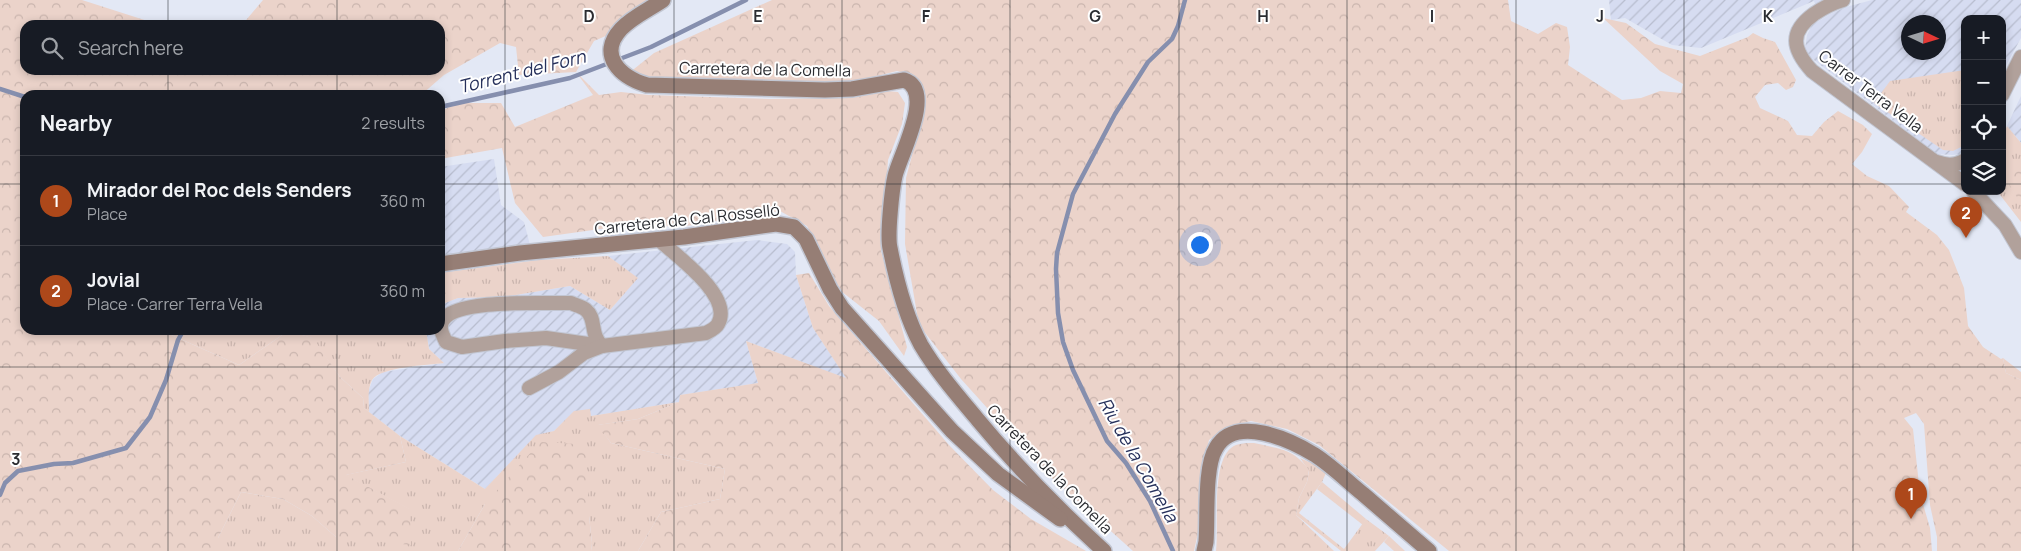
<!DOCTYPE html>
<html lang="en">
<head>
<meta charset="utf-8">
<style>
	body { margin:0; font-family:Manrope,sans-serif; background:#20242c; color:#f1f3f6 }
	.controls { position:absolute; right:15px; top:15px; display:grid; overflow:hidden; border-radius:10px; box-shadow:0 2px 8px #0003 }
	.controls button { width:45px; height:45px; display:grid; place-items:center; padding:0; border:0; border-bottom:1px solid #363941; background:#171b24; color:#f1f3f6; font:25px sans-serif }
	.compass { position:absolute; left:1901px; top:15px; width:45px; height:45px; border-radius:50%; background:#171b24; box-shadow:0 2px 8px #0003; rotate:94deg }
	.you { position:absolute; left:1199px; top:244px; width:18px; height:18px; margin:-12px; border:4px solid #fff; border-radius:50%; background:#1a73e8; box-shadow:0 0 0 8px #1a73e833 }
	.badge { display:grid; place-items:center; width:32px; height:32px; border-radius:50%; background:#ad481a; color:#fff; font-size:16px; font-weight:700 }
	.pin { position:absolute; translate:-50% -41px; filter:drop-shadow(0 1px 2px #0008) }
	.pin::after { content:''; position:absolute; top:26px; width:18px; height:15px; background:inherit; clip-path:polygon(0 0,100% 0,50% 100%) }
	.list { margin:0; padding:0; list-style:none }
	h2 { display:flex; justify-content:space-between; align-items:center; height:65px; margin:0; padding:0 20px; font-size:21px }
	h2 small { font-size:16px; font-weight:400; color:#9ea1a6 }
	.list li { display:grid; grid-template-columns:32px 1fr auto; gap:15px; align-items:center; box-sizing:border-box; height:90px; padding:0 20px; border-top:1px solid #363941 }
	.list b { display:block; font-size:19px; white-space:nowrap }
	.list p { margin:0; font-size:16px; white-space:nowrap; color:#9ea1a6 }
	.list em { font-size:16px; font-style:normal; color:#9ea1a6 }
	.icon { flex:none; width:28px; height:28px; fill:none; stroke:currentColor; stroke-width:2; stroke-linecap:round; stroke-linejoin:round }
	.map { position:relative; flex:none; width:2021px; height:551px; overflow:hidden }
	.search { position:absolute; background:#171b24; box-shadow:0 2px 8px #0003; left:20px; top:20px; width:425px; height:55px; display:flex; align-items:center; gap:12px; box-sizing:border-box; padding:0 18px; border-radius:15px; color:#9ea1a6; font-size:19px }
	.panel { position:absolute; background:#171b24; box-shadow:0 2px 8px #0003; left:20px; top:90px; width:425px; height:245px; border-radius:15px }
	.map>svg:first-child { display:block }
</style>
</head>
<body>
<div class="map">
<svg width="2021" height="551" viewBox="0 0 2021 551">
	<defs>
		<pattern id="industrial-furrows" width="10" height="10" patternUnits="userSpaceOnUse" patternTransform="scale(1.25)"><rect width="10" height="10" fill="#d6dcf1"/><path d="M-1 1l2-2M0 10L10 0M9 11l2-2" fill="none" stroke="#b8bdcf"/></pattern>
		<pattern id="grass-tufts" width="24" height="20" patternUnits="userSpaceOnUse" patternTransform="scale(1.25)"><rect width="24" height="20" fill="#ebd3ca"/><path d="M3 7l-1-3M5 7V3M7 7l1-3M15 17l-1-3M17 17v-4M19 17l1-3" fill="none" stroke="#cab5ae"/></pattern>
		<pattern id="forest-crowns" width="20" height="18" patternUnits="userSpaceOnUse" patternTransform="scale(1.25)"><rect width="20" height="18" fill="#ebd3ca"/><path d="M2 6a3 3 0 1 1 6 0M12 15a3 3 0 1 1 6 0" fill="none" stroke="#cab5ae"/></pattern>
	</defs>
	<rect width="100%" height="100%" fill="#e3e8f5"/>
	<g fill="url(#industrial-furrows)" fill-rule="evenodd">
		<polygon points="1609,0 1825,0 1815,4 1814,1 1701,48 1672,45 1625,18 1611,20"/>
		<path d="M 1872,0 L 2021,0 L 2021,38 L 2002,73 L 2002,19 L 1965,19 L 1965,153 L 1953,155 L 1937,154 L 1810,57 L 1805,49 L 1807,35 L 1812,25 L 1830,14 L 1846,7 ZM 1908,22 L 1938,22 L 1938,52 L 1908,52 Z"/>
		<polygon points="2021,96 2021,143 2007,126"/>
		<polygon points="494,159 501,205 524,222 530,245 440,257 440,167"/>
		<polygon points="757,240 787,244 795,252 796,275 813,328 847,379 746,341 758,383 681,395 679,402 618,412 591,416 575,411 554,431 536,436 485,489 400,436 369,412 368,392 373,379 383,372 444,363 429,349 426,330 440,330 440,305 458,298 503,297 570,286 610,310 637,278 608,256"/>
	</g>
	<g fill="url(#grass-tufts)">
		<polygon points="1965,70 1965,145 1953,151 1943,150 1874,103 1890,81"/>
		<polygon points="2007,126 2021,143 2021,222 1997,191 2002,191 2002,138"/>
		<polygon points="608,256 638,278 610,310 570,286 503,297 458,298 440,305 440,273 539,260"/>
		<path d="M 160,330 L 426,330 L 429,349 L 444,363 C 428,365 380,367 372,380 C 367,390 369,401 369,412 L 364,408 L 363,398 L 340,377 L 312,338 L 288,331 L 239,365 Z"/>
		<polygon points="2003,358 2021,372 2021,380 2006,373"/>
		<polygon points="679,402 638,419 598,425 611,443 725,469 720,499 661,512 638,551 591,551 592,543 589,516 485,504 458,551 218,551 218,538 241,492 283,499 312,516 336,537 409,509 345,475 406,462 400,436 485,489 536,435 554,431 574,411 590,409 591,416"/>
		<polygon points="1300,458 1318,466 1326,473 1322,482 1299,513 1344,549 1366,519 1389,536 1375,551 1341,551 1296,515 1299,498 1307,482 1309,471"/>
	</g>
	<g fill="url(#forest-crowns)">
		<polygon points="0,0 82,0 160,25 25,25 25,70 440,70 440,25 242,25 263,0 651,0 628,14 608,35 594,41 576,72 599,95 621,92 649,95 770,99 852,98 887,91 898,92 905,103 902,124 888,160 881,251 907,347 904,356 879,321 841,291 807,226 780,211 680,227 636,224 543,237 515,203 502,148 440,159 440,112 456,103 501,103 515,127 593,95 576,72 519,75 516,47 500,43 444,75 421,95 25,95 25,330 160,330 239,365 288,331 313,338 340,377 363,398 364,408 400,436 406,462 346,475 410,509 411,545 336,537 312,516 283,499 241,492 218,538 218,551 0,551"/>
		<polygon points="772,0 1508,0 1511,21 1538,34 1556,23 1567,27 1570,47 1568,65 1622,100 1641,98 1660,91 1681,93 1683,84 1660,71 1603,18 1626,23 1655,44 1700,56 1748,37 1753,33 1763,38 1775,42 1796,80 1793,87 1786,90 1778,83 1765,85 1755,97 1760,108 1788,121 1797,135 1812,136 1824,122 1838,111 1863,125 1872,134 1862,152 1852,164 1867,176 1889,186 1909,207 1906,212 1937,235 1949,250 1964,288 1968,326 1983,347 2001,359 2003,358 2006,373 2021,380 2021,551 1937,551 1937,537 1930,505 1924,424 1916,413 1904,418 1913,429 1920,494 1930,528 1932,551 1449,551 1319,445 1287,429 1251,421 1227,427 1209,440 1201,473 1199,528 1194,551 1133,551 1042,469 961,379 919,325 905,244 906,178 920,125 920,84 911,75 897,71 857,81 673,82 644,81 629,73 654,53"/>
		<polygon points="2018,168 2021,170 2021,203 2010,187 2008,178"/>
		<polygon points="809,273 829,306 949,445 993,490 1031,519 1086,551 638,551 661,512 720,499 725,469 611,443 597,425 638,419 679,402 680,395 758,383 746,341 846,378 813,328 796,275"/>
		<polygon points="540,442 577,444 586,449 589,516 592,543 591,551 458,551 485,504"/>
		<path d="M 1254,443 C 1279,449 1293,448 1309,470 L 1307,482 L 1299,498 L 1296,515 L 1334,551 L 1216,551 C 1219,526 1211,464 1231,448 C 1237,443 1246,443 1254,443 Z"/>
	</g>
	<g fill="#ebd3ca">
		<polygon points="1322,482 1366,519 1363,525 1317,489"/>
		<polygon points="1389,536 1405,551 1394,551 1384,542"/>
	</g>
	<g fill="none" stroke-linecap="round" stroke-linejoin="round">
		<g stroke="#868fae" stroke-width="4.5">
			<polyline points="0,89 25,97"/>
			<polyline points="440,107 570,78 651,47 746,0"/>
			<polyline points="0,495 5,483 18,471 54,464 73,463 126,448 150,417 166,380 178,340 183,331"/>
			<polyline points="1173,551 1150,501 1126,463 1107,441 1073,370 1063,342 1058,313 1056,269 1057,253 1073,194 1115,114 1148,62 1172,39 1178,26 1185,0"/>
		</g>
		<g stroke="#c2c6d2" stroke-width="16">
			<g id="street">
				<path d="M 1843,0 C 1832,3 1823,8 1814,14 C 1789,32 1792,49 1812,71 L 1965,184"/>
				<polyline points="2002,95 2021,57"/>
				<path d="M 1937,162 C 1947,166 1956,166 1965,160"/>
				<polyline points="1973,191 2005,225 2021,252"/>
				<path d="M 571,303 C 575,305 583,307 586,310 C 597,319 589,333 602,346 L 546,338 L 505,341 L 462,347 L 446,342 C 443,335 438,328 443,320 C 457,298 545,304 571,303 Z"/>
				<path d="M 529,388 L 559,372 L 584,353 L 602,346 L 706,333 C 710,331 716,328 718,324 C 734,296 675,255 658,239"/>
			</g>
		</g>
		<g stroke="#c2c6d2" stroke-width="18">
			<g id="secondary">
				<path d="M 663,0 C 650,9 632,17 621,29 C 597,55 620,77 647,85 L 825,90 L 852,89 L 904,80 C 936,90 900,155 895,176 C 892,189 887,235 890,248 C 896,279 906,317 921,345 C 937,372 958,396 978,420 C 1017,467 1059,510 1104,551"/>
				<polyline points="440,264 520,253 684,237 776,224 794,227 806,239 830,289 842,308 952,431 998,474 1060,519"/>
				<path d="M 1204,551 L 1206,542 C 1208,519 1204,467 1216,448 C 1235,414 1291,440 1315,455 C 1332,466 1347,481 1363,494 C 1385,513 1407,532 1429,551"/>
			</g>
		</g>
		<use href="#street" stroke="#b1a19b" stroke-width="14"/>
		<use href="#secondary" stroke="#967e75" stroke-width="15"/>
	</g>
	<path fill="none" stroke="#2a2c31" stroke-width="1" stroke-opacity="0.55" d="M 168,0 L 168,25M 337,0 L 337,25M 505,0 L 505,551M 674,0 L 674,551M 842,0 L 842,551M 1010,0 L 1010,551M 1179,0 L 1179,551M 1347,0 L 1347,551M 1516,0 L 1516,551M 1684,0 L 1684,551M 1853,0 L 1853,551M 168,70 L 168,95M 337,70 L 337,95M 0,184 L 25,184M 440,184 L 1965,184M 2002,184 L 2021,184M 168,330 L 168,551M 337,330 L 337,551M 0,367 L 2021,367"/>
	<g text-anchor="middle" stroke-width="4" stroke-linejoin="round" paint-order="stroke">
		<g font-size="16" fill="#2a2c31" stroke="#fff">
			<text transform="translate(765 69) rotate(1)" y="6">Carretera de la Comella</text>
			<text transform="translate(1871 91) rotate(37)" y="6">Carrer Terra Vella</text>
			<text transform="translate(687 219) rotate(-6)" y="6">Carretera de Cal Rosselló</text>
			<text transform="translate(1050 469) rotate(46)" y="6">Carretera de la Comella</text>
		</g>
		<g font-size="18" font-style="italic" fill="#26305b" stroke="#fff">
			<text transform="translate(522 72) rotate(-14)" y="6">Torrent del Forn</text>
			<text transform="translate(1138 460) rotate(60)" y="6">Riu de la Comella</text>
		</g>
	</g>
	<g font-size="16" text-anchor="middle" font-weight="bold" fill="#2a2c31" stroke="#fff" stroke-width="4" stroke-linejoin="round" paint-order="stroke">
		<text x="589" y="22">D</text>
		<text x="758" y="22">E</text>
		<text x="926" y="22">F</text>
		<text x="1095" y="22">G</text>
		<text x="1263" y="22">H</text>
		<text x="1432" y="22">I</text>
		<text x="1600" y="22">J</text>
		<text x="1768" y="22">K</text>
		<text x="16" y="465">3</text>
	</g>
</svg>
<div class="controls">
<button>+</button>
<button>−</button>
<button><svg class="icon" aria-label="locate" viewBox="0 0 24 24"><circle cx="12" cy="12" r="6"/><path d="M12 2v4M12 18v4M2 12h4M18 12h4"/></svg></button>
<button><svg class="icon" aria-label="layers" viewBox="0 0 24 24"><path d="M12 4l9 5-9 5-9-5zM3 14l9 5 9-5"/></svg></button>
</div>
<svg class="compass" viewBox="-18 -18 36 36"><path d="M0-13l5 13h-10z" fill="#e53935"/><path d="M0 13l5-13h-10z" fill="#9ea1a6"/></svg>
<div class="you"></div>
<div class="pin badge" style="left:1911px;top:519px">1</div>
<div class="pin badge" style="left:1966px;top:238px">2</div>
<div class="search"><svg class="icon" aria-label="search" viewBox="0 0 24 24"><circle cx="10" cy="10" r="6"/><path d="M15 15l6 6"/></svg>Search here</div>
<section class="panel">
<h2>Nearby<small>2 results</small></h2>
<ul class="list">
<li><span class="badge">1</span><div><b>Mirador del Roc dels Senders</b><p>Place</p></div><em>360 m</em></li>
<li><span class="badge">2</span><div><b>Jovial</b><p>Place · Carrer Terra Vella</p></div><em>360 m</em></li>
</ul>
</section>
</div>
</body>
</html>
